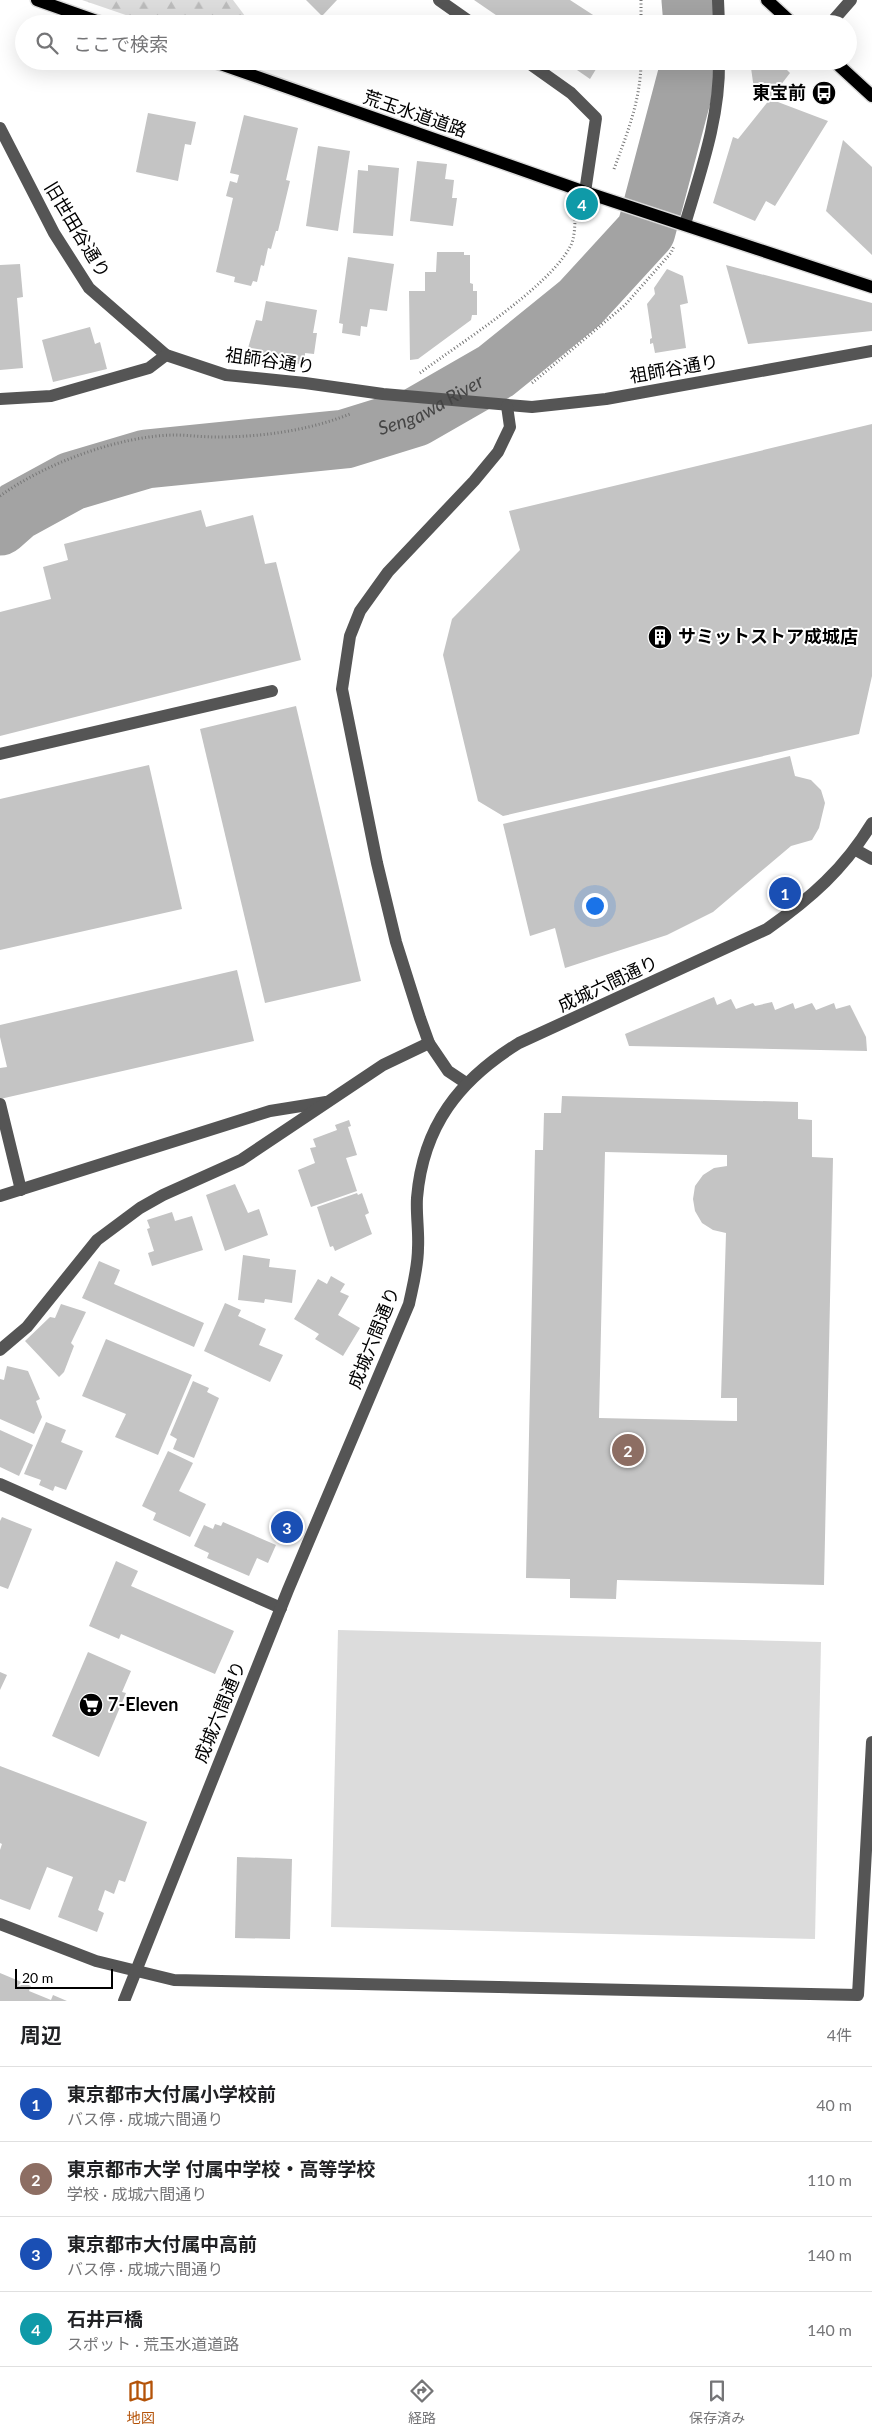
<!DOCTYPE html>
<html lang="ja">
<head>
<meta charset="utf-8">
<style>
	body { margin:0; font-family:Lato,"Noto Sans JP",sans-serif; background:#f2f2f2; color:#202124 }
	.scale { position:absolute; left:15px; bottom:12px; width:98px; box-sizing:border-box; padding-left:5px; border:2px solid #000; border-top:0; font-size:14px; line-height:18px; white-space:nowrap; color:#000; -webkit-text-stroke:4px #fff; paint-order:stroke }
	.you { position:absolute; left:594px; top:905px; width:18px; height:18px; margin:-12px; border:4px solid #fff; border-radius:50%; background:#1a73e8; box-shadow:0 0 0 8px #1a73e833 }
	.badge { display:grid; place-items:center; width:32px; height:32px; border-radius:50%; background:#b45309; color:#fff; font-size:16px; font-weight:700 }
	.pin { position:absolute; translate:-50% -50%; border:2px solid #fff; box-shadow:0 1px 5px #0006 }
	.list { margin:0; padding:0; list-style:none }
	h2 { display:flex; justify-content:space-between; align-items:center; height:65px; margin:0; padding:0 20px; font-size:21px }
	h2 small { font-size:16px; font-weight:400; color:#757577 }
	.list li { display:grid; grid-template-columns:32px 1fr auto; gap:15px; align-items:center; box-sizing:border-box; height:75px; padding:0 20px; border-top:1px solid #e0e0e0 }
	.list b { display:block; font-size:19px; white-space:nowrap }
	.list p { margin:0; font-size:16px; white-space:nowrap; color:#757577 }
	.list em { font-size:16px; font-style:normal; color:#757577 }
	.icon { flex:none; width:28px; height:28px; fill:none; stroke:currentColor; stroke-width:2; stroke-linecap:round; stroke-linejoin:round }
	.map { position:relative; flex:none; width:872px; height:2001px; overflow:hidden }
	.search { position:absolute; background:#fff; box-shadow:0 5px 20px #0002; left:15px; right:15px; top:15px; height:55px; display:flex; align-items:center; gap:12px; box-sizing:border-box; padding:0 18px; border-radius:28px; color:#757577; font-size:19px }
	.sheet { height:365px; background:#fff }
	nav { display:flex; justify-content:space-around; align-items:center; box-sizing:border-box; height:70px; border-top:1px solid #e0e0e0; background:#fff; font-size:14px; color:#757577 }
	nav a { display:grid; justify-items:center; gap:2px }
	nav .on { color:#b45309 }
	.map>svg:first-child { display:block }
</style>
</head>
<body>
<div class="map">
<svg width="872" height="2001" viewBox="0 0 872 2001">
	<defs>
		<pattern id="forest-firs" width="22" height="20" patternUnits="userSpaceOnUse" patternTransform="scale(1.25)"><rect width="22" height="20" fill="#dcdcdc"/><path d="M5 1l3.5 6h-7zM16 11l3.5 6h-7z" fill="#bbb"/></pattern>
	</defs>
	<rect width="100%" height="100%" fill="#fff"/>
	<polygon fill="#dcdcdc" points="338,1630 821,1642 815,1939 331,1927"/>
	<polygon fill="url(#forest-firs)" points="82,0 233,0 245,16 243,24 152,24"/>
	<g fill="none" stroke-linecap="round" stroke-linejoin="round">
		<g stroke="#a3a3a3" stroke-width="59">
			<polyline points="691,0 693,24"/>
			<path id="s1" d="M 0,526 L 17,511 L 72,481 L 146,459 L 345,439 L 416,417 L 496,371 L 580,303 L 646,231 L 691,61"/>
		</g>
	</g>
	<g fill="#c4c4c4" fill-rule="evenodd">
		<polygon points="306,0 337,0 322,16"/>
		<polygon points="474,0 570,0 607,24 509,24"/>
		<polygon points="564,61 601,61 590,79"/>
		<polygon points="750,61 778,61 790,73 770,99 755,96"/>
		<polygon points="770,99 828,121 775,206 766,201 755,221 713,203 733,137 738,139"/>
		<polygon points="148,113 196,122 191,145 185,144 178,181 136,172"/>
		<polygon points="244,115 298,128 286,180 290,181 278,231 276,231 271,249 268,248 264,266 261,265 257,282 253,281 251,286 234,282 235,277 216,272 233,198 226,196 230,181 237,183 239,175 230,173"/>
		<polygon points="843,140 872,167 872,255 826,211"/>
		<polygon points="318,146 350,151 338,231 306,226"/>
		<polygon points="417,161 447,164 445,179 454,180 452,198 457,198 453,226 410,221"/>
		<polygon points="368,165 399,168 393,236 353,233 358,170 368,171"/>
		<polygon points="437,252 464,252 464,255 470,255 470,283 473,284 473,291 477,291 477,315 472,315 471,320 418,359 410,360 409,291 425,291 425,272 436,272"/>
		<polygon points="348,257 394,264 387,311 370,309 367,327 361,326 360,336 342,333 343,324 339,323"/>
		<polygon points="20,264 23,297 17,298 23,368 0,370 0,265"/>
		<polygon points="726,265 872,303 872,331 748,344"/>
		<polygon points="667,269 683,276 688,303 680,305 686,348 655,353 653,343 650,344 650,339 652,338 647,304 655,294 654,288"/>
		<polygon points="266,301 317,310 313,333 317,333 314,354 305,353 305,366 273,356 269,367 245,359 256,320 262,321"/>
		<polygon points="90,327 95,344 100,342 107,369 53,382 42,340"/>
		<polygon points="872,424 872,676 859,734 503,816 478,801 443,655 452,619 520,550 509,511"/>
		<polygon points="201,510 206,527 253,515 265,564 276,562 301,660 0,736 0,612 51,599 43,567 68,560 64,544"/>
		<polygon points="296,706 361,981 265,1003 200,729"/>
		<polygon points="790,756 795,776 811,780 821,790 825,803 819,828 812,840 791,846 713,912 667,935 565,968 555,928 530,936 503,824"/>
		<polygon points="149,765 182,909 0,950 0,799"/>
		<polygon points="237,970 254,1041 0,1099 0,1068 7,1067 0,1037 0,1025"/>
		<polygon points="714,997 717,1005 731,999 736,1009 753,1003 755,1006 772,1002 775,1010 793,1003 795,1009 812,1003 816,1010 834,1003 836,1009 850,1005 866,1037 867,1051 629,1046 625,1034"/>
		<path d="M 562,1096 L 798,1102 L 798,1119 L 812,1120 L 812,1157 L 833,1158 L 824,1585 L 617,1580 L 616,1599 L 570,1598 L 570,1579 L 526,1578 L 535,1150 L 543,1150 L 544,1113 L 561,1113 ZM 605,1152 L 727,1155 L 727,1166 L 714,1168 L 703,1175 L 695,1186 L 693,1199 L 695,1211 L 702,1223 L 713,1230 L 726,1233 L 721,1398 L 737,1398 L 737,1421 L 599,1418 Z"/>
		<polygon points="349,1120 351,1126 348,1127 357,1155 346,1158 357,1191 311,1207 298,1170 315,1163 310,1148 316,1147 313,1139 337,1130 335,1125"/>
		<polygon points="235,1184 248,1213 259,1209 268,1235 225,1251 206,1195"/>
		<polygon points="357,1193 358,1195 362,1193 369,1213 365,1215 372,1234 335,1251 333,1246 330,1247 317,1207"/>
		<polygon points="172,1212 175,1221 192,1216 203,1250 152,1266 148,1253 154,1251 147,1229 150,1228 147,1220"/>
		<polygon points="243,1255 270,1259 269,1267 296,1270 292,1303 265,1299 264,1303 238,1300"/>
		<polygon points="99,1261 120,1270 114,1284 204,1323 194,1347 82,1298"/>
		<polygon points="331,1276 345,1284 340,1292 349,1296 338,1315 360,1328 343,1356 315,1339 319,1334 294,1319 318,1279 327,1284"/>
		<polygon points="225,1303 241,1310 238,1316 266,1329 259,1345 283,1355 270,1382 204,1351"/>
		<polygon points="61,1304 86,1312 71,1343 74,1346 64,1372 59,1377 25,1341 50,1317 55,1318"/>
		<polygon points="106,1339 192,1375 158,1455 115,1437 126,1414 82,1396"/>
		<polygon points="7,1366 28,1371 40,1399 36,1401 42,1417 34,1434 0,1419 0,1379 4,1380"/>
		<polygon points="193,1381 209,1388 207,1392 219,1398 194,1458 173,1449 177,1439 170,1435"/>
		<polygon points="46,1422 66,1430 61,1442 83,1451 66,1490 55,1486 53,1491 39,1485 41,1480 24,1474"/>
		<polygon points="0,1430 33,1445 19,1476 0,1467"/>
		<polygon points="168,1451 193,1463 179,1491 206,1504 190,1537 153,1520 156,1513 142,1506"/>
		<polygon points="2,1517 32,1529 8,1589 0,1586 0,1521"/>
		<polygon points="223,1522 276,1545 268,1563 257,1558 249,1576 207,1558 209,1553 194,1546 204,1525 213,1529 215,1524 221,1526"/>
		<polygon points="116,1561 138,1571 131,1586 234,1631 215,1674 121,1634 119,1639 89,1626"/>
		<polygon points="88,1652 131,1671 122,1692 126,1693 99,1757 52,1736"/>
		<polygon points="0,1672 7,1675 0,1690"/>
		<polygon points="0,1766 147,1822 125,1882 119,1880 114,1894 105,1890 98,1910 104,1913 97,1932 58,1917 73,1877 47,1867 30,1910 0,1899 0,1850 2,1844 0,1843"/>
		<polygon points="237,1857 292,1859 290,1939 235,1938"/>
		<polygon points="0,1973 31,1986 29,1991 51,2000 53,1995 67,2001 0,2001"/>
	</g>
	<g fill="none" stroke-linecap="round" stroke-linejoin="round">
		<g stroke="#dbdbdb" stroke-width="15">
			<g id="major">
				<polyline points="37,0 105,24"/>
				<polyline points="767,0 793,24"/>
				<polyline points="212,61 585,192 872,287"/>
				<polyline points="834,61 872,96"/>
			</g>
		</g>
		<g stroke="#777" stroke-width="3" stroke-dasharray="1 2.5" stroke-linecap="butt">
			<polyline points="641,0 641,24"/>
			<path d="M 614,169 C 627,134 641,99 641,61"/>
			<path d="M 420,373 C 460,343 547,289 570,247 C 575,238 575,224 575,213"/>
			<polyline points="532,383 625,305 671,253 674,246"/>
			<path d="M 0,496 C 44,464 118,436 174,435 C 188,435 202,437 216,437 C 261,437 307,431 350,414"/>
		</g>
		<g stroke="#555" stroke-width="12">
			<polyline points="439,0 473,24"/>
			<polyline points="718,0 719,24"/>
			<polyline points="830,24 851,0"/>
			<polyline points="526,61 571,93 596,118 585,192"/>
			<polyline points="0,128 54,233 89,288 166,355 226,375 305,383 383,394 532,407 606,399 872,351"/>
			<path d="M 685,224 C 701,170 720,117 719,61"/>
			<polyline points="0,399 51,396 149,368 166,355"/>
			<polyline points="0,754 272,691"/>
			<polyline points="856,850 872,859"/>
			<polyline points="466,1083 448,1071 429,1043 420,1018 396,942 377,863 342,689 350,636 360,611 388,572 474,481 498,452 510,427 507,406"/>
			<polyline points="0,1104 21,1190"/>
			<polyline points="0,1196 270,1111 326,1102"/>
			<polyline points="0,1350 27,1327 97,1240 140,1208 163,1195 241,1160 383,1065 429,1043"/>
			<polyline points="0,1484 281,1608"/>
			<polyline points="0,1924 96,1961 174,1980 858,1995 872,1742"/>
			<path d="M 124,2001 L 288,1590 L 409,1304 C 413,1285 418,1267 418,1248 C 419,1231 416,1215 417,1198 C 423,1126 459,1080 519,1043 L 767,929 C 811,898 844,869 872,823"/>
		</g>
		<use href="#major" stroke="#000" stroke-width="12"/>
	</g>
	<defs>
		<g id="bus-disc" transform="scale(1.25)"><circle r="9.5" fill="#000" stroke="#fff"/><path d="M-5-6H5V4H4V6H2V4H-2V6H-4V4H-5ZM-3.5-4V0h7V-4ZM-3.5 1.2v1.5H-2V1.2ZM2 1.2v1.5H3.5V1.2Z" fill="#fff"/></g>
		<g id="building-disc" transform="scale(1.25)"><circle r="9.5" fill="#000" stroke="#fff"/><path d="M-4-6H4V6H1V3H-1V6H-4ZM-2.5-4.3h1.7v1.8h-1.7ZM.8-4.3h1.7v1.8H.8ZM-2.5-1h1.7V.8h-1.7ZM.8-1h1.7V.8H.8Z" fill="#fff"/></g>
		<g id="supermarket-disc" transform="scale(1.25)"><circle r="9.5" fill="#000" stroke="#fff"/><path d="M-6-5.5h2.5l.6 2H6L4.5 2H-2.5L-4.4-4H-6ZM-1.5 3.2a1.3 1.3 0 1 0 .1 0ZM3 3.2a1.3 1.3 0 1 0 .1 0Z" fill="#fff"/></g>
	</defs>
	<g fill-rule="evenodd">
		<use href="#bus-disc" x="824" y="93"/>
		<use href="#building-disc" x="660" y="637"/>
		<use href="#supermarket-disc" x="91" y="1705"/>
	</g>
	<g text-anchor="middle" stroke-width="4" stroke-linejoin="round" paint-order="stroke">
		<g font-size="18" font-weight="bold" fill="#000" stroke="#fff" text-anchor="start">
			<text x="806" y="99" text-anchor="end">東宝前</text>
			<text x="678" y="643">サミットストア成城店</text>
			<text x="108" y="1711">7-Eleven</text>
		</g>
		<g font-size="18" fill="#000" stroke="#fff">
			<text transform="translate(415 114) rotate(19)" y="6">荒玉水道道路</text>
			<text transform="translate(77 230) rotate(59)" y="6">旧世田谷通り</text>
			<text transform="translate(270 361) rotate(8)" y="6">祖師谷通り</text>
			<text transform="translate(674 369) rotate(-10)" y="6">祖師谷通り</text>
			<text transform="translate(608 984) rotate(-25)" y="6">成城六間通り</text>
			<text transform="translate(374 1338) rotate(-68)" y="6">成城六間通り</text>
			<text transform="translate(220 1712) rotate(-68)" y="6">成城六間通り</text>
		</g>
		<g font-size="19" font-style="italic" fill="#444" stroke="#fff">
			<text dy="7" stroke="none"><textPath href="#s1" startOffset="455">Sengawa River</textPath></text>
		</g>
	</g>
</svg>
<div class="scale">20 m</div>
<div class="you"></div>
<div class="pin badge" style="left:785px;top:893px;background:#1a4fb4">1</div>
<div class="pin badge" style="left:628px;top:1450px;background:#8d6e63">2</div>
<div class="pin badge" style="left:287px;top:1527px;background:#1a4fb4">3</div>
<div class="pin badge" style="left:582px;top:204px;background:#0f9aa8">4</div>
<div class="search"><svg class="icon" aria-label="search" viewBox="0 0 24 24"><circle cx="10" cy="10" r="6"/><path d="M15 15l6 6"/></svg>ここで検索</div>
</div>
<section class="sheet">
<h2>周辺<small>4件</small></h2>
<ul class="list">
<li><span class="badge" style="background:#1a4fb4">1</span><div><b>東京都市大付属小学校前</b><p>バス停 · 成城六間通り</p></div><em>40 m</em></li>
<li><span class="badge" style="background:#8d6e63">2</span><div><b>東京都市大学 付属中学校・高等学校</b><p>学校 · 成城六間通り</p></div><em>110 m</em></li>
<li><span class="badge" style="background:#1a4fb4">3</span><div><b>東京都市大付属中高前</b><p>バス停 · 成城六間通り</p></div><em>140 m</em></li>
<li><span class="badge" style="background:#0f9aa8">4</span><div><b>石井戸橋</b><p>スポット · 荒玉水道道路</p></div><em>140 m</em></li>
</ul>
</section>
<nav>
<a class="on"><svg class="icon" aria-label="map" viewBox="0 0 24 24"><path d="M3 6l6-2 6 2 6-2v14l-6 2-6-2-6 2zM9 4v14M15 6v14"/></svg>地図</a>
<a><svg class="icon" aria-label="directions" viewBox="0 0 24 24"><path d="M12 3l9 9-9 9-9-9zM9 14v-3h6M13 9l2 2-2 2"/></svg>経路</a>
<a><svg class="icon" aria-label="saved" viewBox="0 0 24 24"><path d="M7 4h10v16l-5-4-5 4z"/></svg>保存済み</a>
</nav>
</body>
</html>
